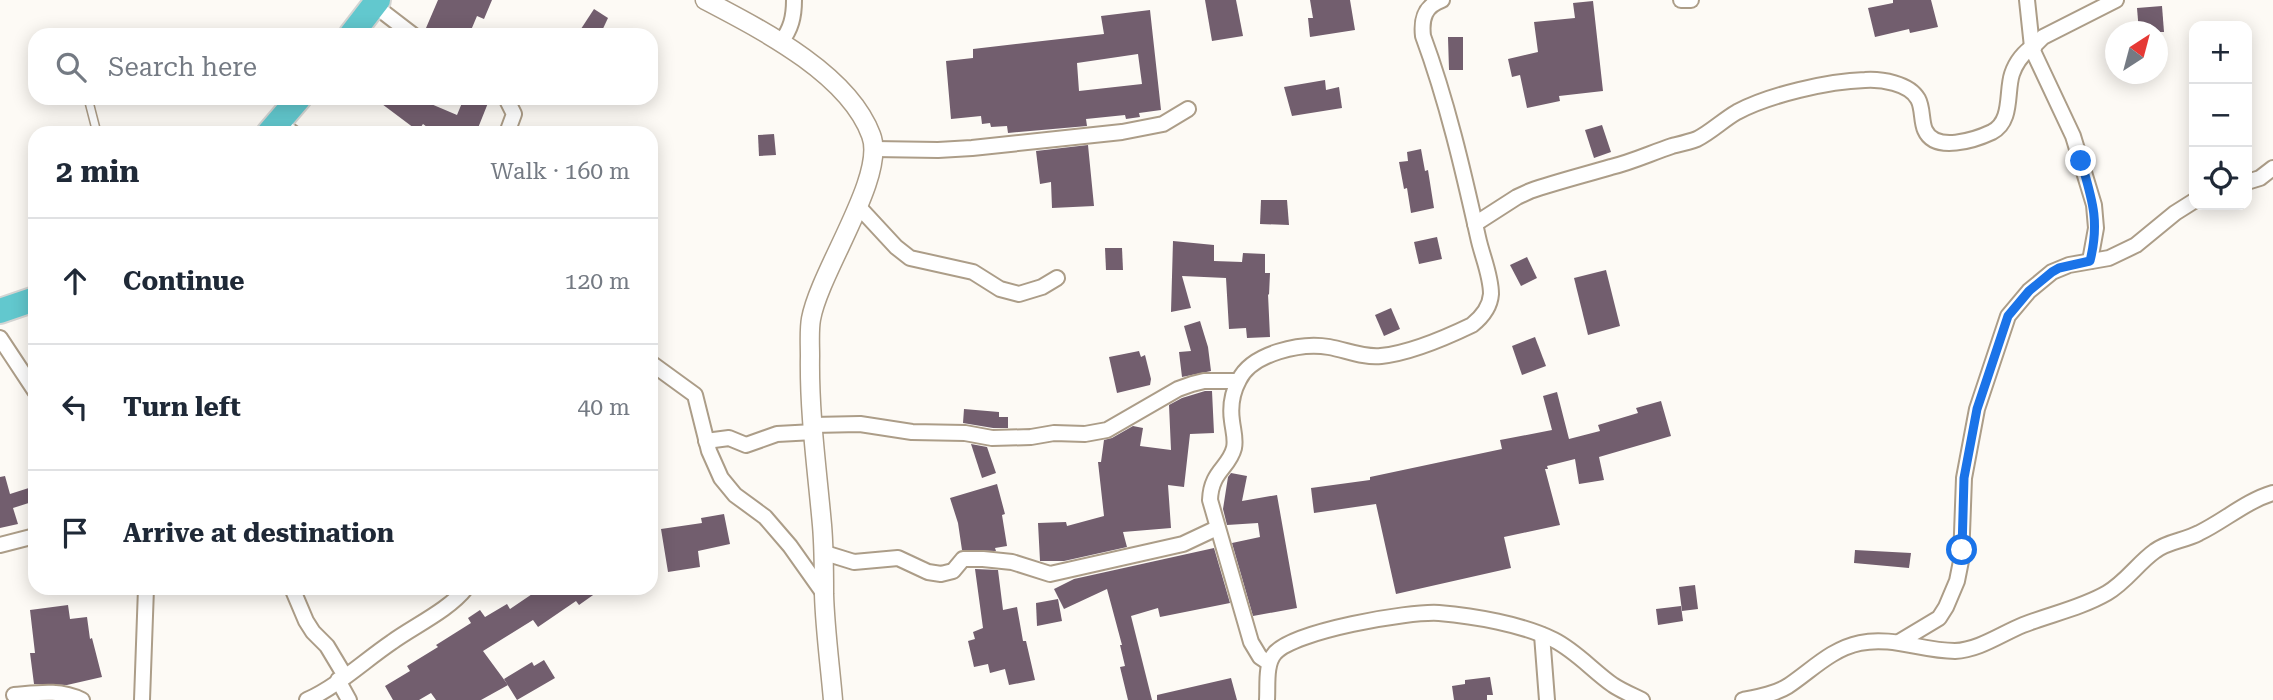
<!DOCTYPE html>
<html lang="en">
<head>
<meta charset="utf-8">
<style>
	body { margin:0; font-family:"Roboto Serif",serif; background:#f2f2f3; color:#1f2937 }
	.controls { position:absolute; right:21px; top:21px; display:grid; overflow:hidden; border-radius:14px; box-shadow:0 4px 18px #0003 }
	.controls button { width:63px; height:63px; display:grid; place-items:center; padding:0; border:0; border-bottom:2px solid #e0e1e3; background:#fff; color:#1f2937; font:35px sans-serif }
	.compass { position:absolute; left:2105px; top:21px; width:63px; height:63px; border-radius:50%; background:#fff; box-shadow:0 4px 18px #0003; rotate:36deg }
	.stop { position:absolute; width:21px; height:21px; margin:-16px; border:5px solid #1a73e8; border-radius:50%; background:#fff }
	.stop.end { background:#1a73e8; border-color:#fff; box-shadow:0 2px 7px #0008 }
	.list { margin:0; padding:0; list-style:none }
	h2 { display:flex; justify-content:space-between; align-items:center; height:91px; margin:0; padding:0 28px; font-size:30px }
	h2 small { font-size:23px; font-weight:400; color:#747a83 }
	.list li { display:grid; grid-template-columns:46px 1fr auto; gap:21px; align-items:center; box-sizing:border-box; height:126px; padding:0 28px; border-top:2px solid #e0e1e3 }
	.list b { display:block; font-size:26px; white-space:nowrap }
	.list em { font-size:23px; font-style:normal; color:#747a83 }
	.icon { flex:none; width:38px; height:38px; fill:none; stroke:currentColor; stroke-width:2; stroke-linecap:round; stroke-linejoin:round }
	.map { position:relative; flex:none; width:2273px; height:700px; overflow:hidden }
	.search { position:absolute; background:#fff; box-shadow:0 4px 18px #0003; left:28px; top:28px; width:630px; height:77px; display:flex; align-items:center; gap:18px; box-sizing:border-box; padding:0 24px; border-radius:21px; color:#747a83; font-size:26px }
	.panel { position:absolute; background:#fff; box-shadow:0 4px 18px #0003; left:28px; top:126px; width:630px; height:469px; border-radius:21px }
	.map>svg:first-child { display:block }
</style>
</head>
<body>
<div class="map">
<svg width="2273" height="700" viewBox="0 0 2273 700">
	<rect width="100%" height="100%" fill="#fdfaf5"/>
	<g fill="#725e6e" fill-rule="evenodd">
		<polygon points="438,0 492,0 484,19 477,16 469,35 444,35 426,28"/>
		<polygon points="1205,0 1236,0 1243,36 1212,41"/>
		<polygon points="1310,0 1350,0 1355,30 1310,37 1308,18 1313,18"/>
		<polygon points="1893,0 1931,0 1938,27 1910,33 1909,29 1875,37 1868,8 1893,3"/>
		<polygon points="1593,1 1603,91 1559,96 1560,101 1527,108 1520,75 1512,77 1508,59 1538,52 1534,22 1575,18 1573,3"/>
		<polygon points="2162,6 2164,32 2139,32 2137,8"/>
		<polygon points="594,9 608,18 600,35 577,35"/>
		<path d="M 1150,10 L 1161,110 L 1139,113 L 1140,117 L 1126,119 L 1125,115 L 1086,119 L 1087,126 L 1008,133 L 1007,126 L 991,127 L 990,123 L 982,124 L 981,116 L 951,119 L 946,61 L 973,58 L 973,49 L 1104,34 L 1101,16 ZM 1138,54 L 1142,84 L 1079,91 L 1077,63 Z"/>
		<polygon points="1448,37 1463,37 1463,70 1449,70"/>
		<polygon points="1325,80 1326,90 1339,87 1342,108 1292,116 1284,87"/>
		<polygon points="374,98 417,98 457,115 464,98 490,98 476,133 435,133 423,124 418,131"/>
		<polygon points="1602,125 1611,152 1594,158 1585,130"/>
		<polygon points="774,134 776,155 759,156 758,135"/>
		<polygon points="1088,145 1094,206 1052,208 1051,182 1040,184 1036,151"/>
		<polygon points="1421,149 1425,171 1428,170 1434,208 1411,213 1407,188 1404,189 1399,162 1408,161 1407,152"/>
		<polygon points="1261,200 1287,200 1289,225 1260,224"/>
		<polygon points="1437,237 1442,259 1419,264 1414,242"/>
		<polygon points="1173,241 1214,245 1214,261 1242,262 1243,253 1265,254 1265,273 1270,273 1269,295 1268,294 1270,337 1247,338 1246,328 1229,329 1226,278 1182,276 1191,308 1171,312"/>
		<polygon points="1105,248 1122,248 1123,270 1106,270"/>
		<polygon points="1527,257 1537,278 1521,286 1510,265"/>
		<polygon points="1606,270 1620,326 1588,335 1574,278"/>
		<polygon points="1391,308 1400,329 1384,336 1375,315"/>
		<polygon points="1200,321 1208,347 1211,371 1182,377 1179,352 1191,351 1184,326"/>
		<polygon points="1535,337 1546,366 1522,375 1512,346"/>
		<polygon points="1139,351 1141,357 1145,355 1151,379 1150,385 1117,393 1109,357"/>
		<polygon points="1205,391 1212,391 1214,433 1190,434 1184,487 1168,485 1171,528 1123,532 1127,547 1064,561 1040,561 1038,523 1066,522 1067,526 1104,516 1098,462 1101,462 1104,440 1112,438 1133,426 1143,428 1140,446 1171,450 1169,405 1182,398"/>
		<polygon points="1557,392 1569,439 1600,431 1598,425 1638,413 1636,408 1661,401 1671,436 1599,457 1604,480 1579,484 1575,459 1547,466 1548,469 1545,469 1560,525 1504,537 1511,568 1396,594 1376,504 1314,513 1311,488 1370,480 1370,477 1502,449 1500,440 1552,430 1543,396"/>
		<polygon points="964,409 999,412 999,417 1008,417 1008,428 993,428 963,423"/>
		<polygon points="971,444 987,447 996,473 982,478"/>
		<polygon points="1231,473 1247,476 1242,501 1277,495 1297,608 1253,616 1232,543 1260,537 1258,523 1227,525 1223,509 1228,477"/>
		<polygon points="5,476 10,494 35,486 35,501 13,508 18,524 0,528 0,477"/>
		<polygon points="997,484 1005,514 1002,515 1007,546 995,548 996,551 962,550 958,523 950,498"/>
		<polygon points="724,514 730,544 698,551 700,567 668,572 661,529 702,523 701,518"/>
		<polygon points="1214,548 1230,603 1160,617 1158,608 1131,616 1152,700 1128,700 1120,667 1125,666 1120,645 1122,645 1107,589 1064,609 1054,589 1074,579"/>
		<polygon points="1855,550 1911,553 1909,568 1854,563"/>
		<polygon points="975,569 998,570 1003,610 1017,607 1023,641 1026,641 1035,680 1009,685 1005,669 990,673 988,664 974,667 968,641 975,639 973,632 983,628"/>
		<polygon points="1695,585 1698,609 1682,611 1679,587"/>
		<polygon points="541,588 603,588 579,605 576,601 538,627 533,620 483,651 508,685 481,700 436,700 431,693 419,700 393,700 385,686 410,671 407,666 438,647 436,645 471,623 468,618 480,610 485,617 507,604 510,609"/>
		<polygon points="1058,599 1062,621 1037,626 1036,603"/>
		<polygon points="68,605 70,619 87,617 90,639 92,638 102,677 67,685 34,684 30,653 35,653 30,610"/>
		<polygon points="1681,606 1683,621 1658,625 1656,609"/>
		<polygon points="544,660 555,678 517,700 504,679 532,662 534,666"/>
		<polygon points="1490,677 1493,695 1487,695 1487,700 1454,700 1452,686 1465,684 1465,680"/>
		<polygon points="1231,678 1237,700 1157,700 1157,695"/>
	</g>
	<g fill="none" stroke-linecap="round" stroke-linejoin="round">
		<g stroke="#ac9d88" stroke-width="10">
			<polyline id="service" points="88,98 97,133"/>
		</g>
		<g stroke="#ac9d88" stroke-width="18">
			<g id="minor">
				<polyline points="1681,0 1691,0"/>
				<polyline points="2027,0 2032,47"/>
				<polyline points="374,5 413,35"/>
				<path d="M 781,42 C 791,29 794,17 794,0"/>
				<polyline points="506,98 514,114 507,133"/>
				<polyline points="279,123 293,133"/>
				<polyline points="874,149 938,150 972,148 1122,132 1163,124 1188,109"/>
				<polyline points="2247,182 2260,178 2273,168"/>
				<polyline points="858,206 896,247 910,258 973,272 1000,289 1019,294 1042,287 1057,278"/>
				<path d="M 1475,224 L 1517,197 L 1530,191 C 1556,182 1584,175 1611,167 C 1632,162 1651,153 1672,146 C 1680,144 1689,142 1697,139 C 1711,132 1723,120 1737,112 C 1769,95 1828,81 1865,80 C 1881,79 1909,83 1918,99 C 1923,108 1921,121 1925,130 C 1935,153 1975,140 1992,132 C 2013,121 2006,92 2012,74 C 2016,62 2024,52 2035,45"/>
				<polyline points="2090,261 2096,228 2094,205 2073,136 2033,51 2035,45 2043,37 2116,0"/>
				<polyline points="0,338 35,391"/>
				<polyline points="651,363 695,395 709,451 721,478 735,495 765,517 790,546 824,594"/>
				<polyline points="813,425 860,424 912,432 965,433 992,438 1031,437 1054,433 1085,434 1107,430 1178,389 1192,384 1204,381 1238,381"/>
				<polyline points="706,441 729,438 746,445 777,434 814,432"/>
				<polyline points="0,545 35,536"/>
				<polyline points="825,553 854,562 898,558 928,572 941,574 953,571 963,559 983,559 1012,562 1050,574 1183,544 1217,528"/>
				<polyline points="292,588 306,621 313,632 327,646 345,676"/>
				<polyline points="1542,635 1547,700"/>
				<polyline points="1899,642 1939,618 1946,607 1957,581 1961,561 1964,478 1977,409 2008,316 2029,291 2052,272 2069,265 2109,258 2136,245 2175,213 2194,201"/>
				<path d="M 1269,663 L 1260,657 L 1251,642 L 1210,500 C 1211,471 1229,468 1234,448 C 1236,439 1233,430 1232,421 C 1230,407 1232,393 1239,380 C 1252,353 1302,342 1329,347 C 1346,350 1364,358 1381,356 C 1411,353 1445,338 1472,325 C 1482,317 1490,308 1491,294 C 1491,275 1482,256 1478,237 C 1463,170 1447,101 1423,36 C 1421,18 1425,6 1442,0"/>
				<polyline points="338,680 349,700"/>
				<path d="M 14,695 C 38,693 59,689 82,700"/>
				<polyline points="142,700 146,588"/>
				<path d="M 307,700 C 338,686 364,661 392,642 C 414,626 449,610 466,588"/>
				<path d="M 1267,700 C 1268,686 1265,664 1275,653 C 1294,631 1408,611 1439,613 C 1474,616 1522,624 1554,640 C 1576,651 1593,671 1613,685 C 1622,691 1632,695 1642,700"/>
				<path d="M 1743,700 C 1758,697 1775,694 1788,686 C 1812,670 1831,649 1860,643 C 1892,636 1922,651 1955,651 C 1979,650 2001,634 2023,625 C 2051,614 2081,608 2107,593 C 2126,582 2138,563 2155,551 C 2168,541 2184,541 2199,533 C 2224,521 2246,501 2273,493"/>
			</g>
		</g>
		<g stroke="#ac9d88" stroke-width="21">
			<path id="tertiary" d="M 705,0 C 760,29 848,73 871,135 C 887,176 820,270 811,319 C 809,330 810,344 810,356 C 809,412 817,469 822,525 C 824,548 824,571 824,594 C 825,629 830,665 833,700"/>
		</g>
		<g stroke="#d5d5d3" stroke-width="28">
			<g id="trunk">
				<polyline points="351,35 378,0"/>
				<polyline points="269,133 299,98"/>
				<polyline points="0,311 35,299"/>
			</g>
		</g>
		<use href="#service" stroke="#fff" stroke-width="7"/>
		<use href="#minor" stroke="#fff" stroke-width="14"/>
		<use href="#tertiary" stroke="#fff" stroke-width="18"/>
		<use href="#trunk" stroke="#62c8ce" stroke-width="24"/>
	</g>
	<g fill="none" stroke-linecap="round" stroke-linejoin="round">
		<path stroke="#1a73e8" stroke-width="9" d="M 1962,550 L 1964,478 L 1977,409 L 2008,316 L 2029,291 L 2052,272 L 2059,268 L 2090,261 C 2100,221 2092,199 2081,161"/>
	</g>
</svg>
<div class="controls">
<button>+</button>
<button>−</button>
<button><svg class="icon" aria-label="locate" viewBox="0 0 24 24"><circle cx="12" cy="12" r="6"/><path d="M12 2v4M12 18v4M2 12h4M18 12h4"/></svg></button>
</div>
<svg class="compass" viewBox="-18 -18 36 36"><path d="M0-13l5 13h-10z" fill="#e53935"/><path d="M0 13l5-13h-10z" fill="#747a83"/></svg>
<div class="stop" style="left:1962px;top:550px"></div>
<div class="stop end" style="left:2081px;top:161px"></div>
<div class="search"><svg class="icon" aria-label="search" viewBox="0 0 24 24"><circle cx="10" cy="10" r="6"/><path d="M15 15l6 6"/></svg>Search here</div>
<section class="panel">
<h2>2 min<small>Walk · 160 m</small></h2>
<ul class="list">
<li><svg class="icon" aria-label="ahead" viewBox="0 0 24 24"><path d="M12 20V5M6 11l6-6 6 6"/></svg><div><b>Continue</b></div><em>120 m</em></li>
<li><svg class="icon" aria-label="left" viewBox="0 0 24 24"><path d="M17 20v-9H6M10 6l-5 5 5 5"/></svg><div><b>Turn left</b></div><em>40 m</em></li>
<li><svg class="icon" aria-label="arrive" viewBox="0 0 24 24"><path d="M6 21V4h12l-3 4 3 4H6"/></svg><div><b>Arrive at destination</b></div></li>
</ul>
</section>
</div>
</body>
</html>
